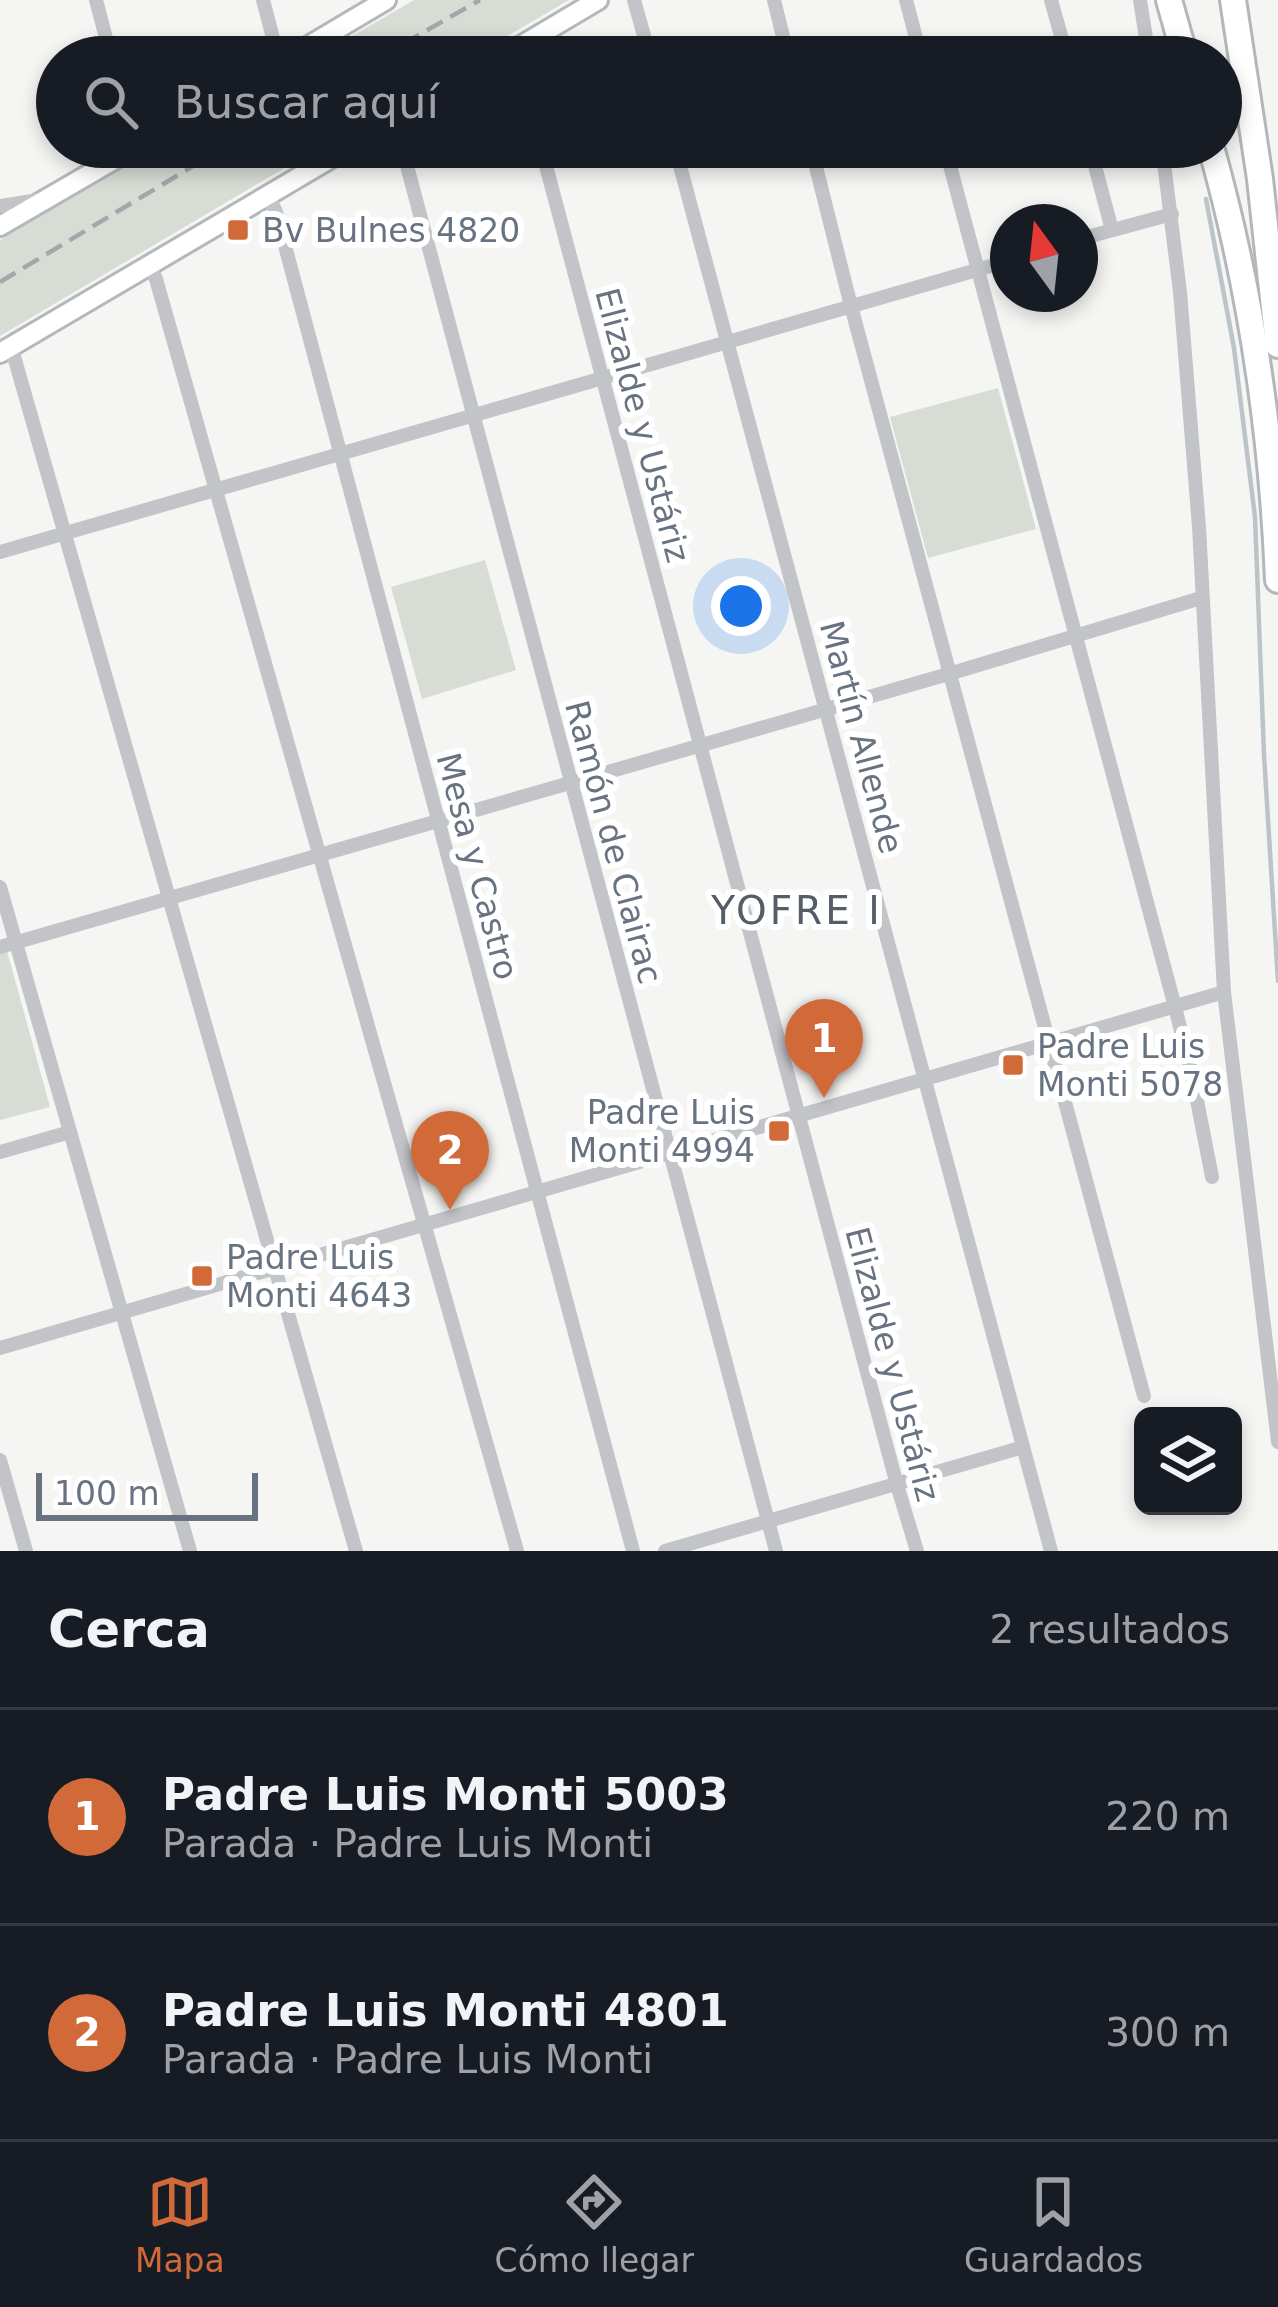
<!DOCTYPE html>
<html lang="es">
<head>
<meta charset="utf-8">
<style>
	body { margin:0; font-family:"DejaVu Sans",sans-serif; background:#20242c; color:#f1f3f6 }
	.controls { position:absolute; right:36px; bottom:36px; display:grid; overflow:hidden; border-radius:18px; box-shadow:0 6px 18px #0003 }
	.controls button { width:108px; height:108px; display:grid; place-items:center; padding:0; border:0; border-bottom:3px solid #363941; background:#171b24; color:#f1f3f6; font:60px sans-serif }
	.compass { position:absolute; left:990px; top:204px; width:108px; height:108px; border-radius:50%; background:#171b24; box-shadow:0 6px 18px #0003; rotate:345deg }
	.scale { position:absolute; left:36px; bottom:30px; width:222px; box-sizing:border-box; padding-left:12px; border:6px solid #687381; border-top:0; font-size:33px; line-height:42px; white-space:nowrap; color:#687381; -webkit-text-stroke:9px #fff; paint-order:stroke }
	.you { position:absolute; left:741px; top:606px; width:42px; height:42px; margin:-30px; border:9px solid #fff; border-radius:50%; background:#1a73e8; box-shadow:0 0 0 18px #1a73e833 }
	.badge { display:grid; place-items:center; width:78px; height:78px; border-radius:50%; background:#d16a38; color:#fff; font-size:39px; font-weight:700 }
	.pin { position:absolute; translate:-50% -99px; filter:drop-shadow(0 3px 6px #0008) }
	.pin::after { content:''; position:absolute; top:63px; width:42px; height:36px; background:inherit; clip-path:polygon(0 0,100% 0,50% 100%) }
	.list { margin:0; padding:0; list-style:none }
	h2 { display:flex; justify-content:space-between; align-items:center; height:156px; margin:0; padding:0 48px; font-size:51px }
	h2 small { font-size:39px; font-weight:400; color:#9ea1a6 }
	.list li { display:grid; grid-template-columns:78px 1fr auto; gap:36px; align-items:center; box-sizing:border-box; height:216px; padding:0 48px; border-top:3px solid #363941 }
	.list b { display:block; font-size:45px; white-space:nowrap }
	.list p { margin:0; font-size:39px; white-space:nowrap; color:#9ea1a6 }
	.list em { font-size:39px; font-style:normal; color:#9ea1a6 }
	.icon { flex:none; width:66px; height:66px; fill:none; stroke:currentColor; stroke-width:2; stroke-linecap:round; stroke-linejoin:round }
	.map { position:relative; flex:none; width:1278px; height:1551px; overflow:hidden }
	.search { position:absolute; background:#171b24; box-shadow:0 6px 18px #0003; left:36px; right:36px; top:36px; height:132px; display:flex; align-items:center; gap:30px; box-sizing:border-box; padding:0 42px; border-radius:66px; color:#9ea1a6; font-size:45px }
	.sheet { height:588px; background:#171b24 }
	nav { display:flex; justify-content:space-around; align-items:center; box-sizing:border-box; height:168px; border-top:3px solid #363941; background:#171b24; font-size:33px; color:#9ea1a6 }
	nav a { display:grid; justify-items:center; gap:6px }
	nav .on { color:#d16a38 }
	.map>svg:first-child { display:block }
</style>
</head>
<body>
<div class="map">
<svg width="1278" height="1551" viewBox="0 0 1278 1551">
	<rect width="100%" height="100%" fill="#f5f6f3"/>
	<g fill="#d7dcd4">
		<polygon points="414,0 569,0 472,57 316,57"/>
		<polygon points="160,147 320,147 0,336 0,240"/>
		<polygon points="998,388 1036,529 928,558 890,417"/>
		<polygon points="485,560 516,670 422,699 391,587"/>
		<polygon points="7,951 50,1107 0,1120 0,953"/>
	</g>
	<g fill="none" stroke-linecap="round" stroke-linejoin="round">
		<polyline stroke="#bcc3c9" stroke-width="4.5" points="1206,199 1234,348 1255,517 1264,755 1278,981"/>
		<g stroke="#b4b8bc" stroke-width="24">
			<g id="secondary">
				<polyline points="290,57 386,0"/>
				<polyline points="502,57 598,0"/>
				<polyline points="0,226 136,147"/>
				<polyline points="0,353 350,147"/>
			</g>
		</g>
		<g stroke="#b4b7ba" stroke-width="30">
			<g id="motorway">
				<polyline points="1169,0 1185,57"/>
				<polyline points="1233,0 1260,179 1278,345"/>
				<path d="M 1211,147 C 1251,289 1272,433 1278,580"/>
			</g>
		</g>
		<g stroke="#c2c4c8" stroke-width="14">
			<polyline points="96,0 111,57"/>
			<polyline points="263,0 278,57"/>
			<polyline points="634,0 650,57"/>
			<polyline points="774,0 788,57"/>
			<polyline points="906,0 921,57"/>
			<polyline points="1051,0 1067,57"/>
			<polyline points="1140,0 1149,57"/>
			<polyline points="402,147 776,1551"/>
			<polyline points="541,147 897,1485 917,1551"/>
			<polyline points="675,147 1051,1551"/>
			<polyline points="811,147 851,306 1144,1396"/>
			<polyline points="945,147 1175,1007 1192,1075 1212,1177"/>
			<polyline points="1090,147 1112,230"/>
			<polyline points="1162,147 1180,292 1199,527 1224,992 1278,1442"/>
			<polyline points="268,195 276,212 633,1551"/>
			<polyline points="0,206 38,200"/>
			<polyline points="1080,239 1172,214"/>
			<polyline points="150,264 156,279 517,1551"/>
			<polyline points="11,346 356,1551"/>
			<polyline points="0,552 1008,261"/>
			<polyline points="0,887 190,1551"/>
			<polyline points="0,947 952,673 1201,598"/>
			<polyline points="0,1152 70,1132"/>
			<polyline points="0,1348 1224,992"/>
			<polyline points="0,1460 26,1551"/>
			<polyline points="665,1551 1023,1447"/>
		</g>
		<use href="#secondary" stroke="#fff" stroke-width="18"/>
		<use href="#motorway" stroke="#fff" stroke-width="24"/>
		<g stroke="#a3a7ac" stroke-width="4.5" stroke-dasharray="18 9" stroke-linecap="butt">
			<polyline points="380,57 480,0"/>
			<polyline points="0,282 225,147"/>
		</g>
	</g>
	<g fill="#d16a38" stroke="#fff" stroke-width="4.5">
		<rect x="226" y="218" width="24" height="24" rx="6"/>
		<rect x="1001" y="1053" width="24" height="24" rx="6"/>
		<rect x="767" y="1119" width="24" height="24" rx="6"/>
		<rect x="190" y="1264" width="24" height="24" rx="6"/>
	</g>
	<g text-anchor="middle" stroke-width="12" stroke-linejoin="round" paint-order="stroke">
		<g font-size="33" fill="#687381" stroke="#fff" text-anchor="start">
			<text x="262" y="242">Bv Bulnes 4820</text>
			<text x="1037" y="1058">Padre Luis<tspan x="1037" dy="38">Monti 5078</tspan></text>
			<text x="755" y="1124" text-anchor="end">Padre Luis<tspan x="755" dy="38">Monti 4994</tspan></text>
			<text x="226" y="1269">Padre Luis<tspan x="226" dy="38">Monti 4643</tspan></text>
		</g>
		<g font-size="33" fill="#687381" stroke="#fff">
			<text transform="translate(643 425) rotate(75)" y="12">Elizalde y Ustáriz</text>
			<text transform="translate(862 737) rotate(75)" y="12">Martín Allende</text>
			<text transform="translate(614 842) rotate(75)" y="12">Ramón de Clairac</text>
			<text transform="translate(478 866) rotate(75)" y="12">Mesa y Castro</text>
			<text transform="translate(893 1364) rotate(75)" y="12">Elizalde y Ustáriz</text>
		</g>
		<g font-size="39" letter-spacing="3" fill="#555d67" stroke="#fff">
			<text x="797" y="924">YOFRE I</text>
		</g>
	</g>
</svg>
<div class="controls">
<button><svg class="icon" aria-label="layers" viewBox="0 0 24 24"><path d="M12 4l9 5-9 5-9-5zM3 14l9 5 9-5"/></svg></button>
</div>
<svg class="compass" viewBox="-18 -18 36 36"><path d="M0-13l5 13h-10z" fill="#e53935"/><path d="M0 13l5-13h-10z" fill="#9ea1a6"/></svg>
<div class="scale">100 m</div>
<div class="you"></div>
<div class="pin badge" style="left:824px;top:1098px">1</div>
<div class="pin badge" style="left:450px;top:1210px">2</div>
<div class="search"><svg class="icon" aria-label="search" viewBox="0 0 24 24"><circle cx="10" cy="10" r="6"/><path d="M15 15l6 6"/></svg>Buscar aquí</div>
</div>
<section class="sheet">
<h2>Cerca<small>2 resultados</small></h2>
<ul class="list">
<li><span class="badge">1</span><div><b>Padre Luis Monti 5003</b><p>Parada · Padre Luis Monti</p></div><em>220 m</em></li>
<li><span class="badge">2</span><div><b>Padre Luis Monti 4801</b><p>Parada · Padre Luis Monti</p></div><em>300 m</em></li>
</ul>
</section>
<nav>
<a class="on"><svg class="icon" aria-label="map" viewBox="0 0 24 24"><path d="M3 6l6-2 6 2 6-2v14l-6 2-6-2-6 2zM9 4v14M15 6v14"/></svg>Mapa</a>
<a><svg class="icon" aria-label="directions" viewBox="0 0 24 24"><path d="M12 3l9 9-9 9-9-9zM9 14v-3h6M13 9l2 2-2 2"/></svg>Cómo llegar</a>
<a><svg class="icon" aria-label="saved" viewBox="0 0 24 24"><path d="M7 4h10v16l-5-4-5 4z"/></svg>Guardados</a>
</nav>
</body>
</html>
